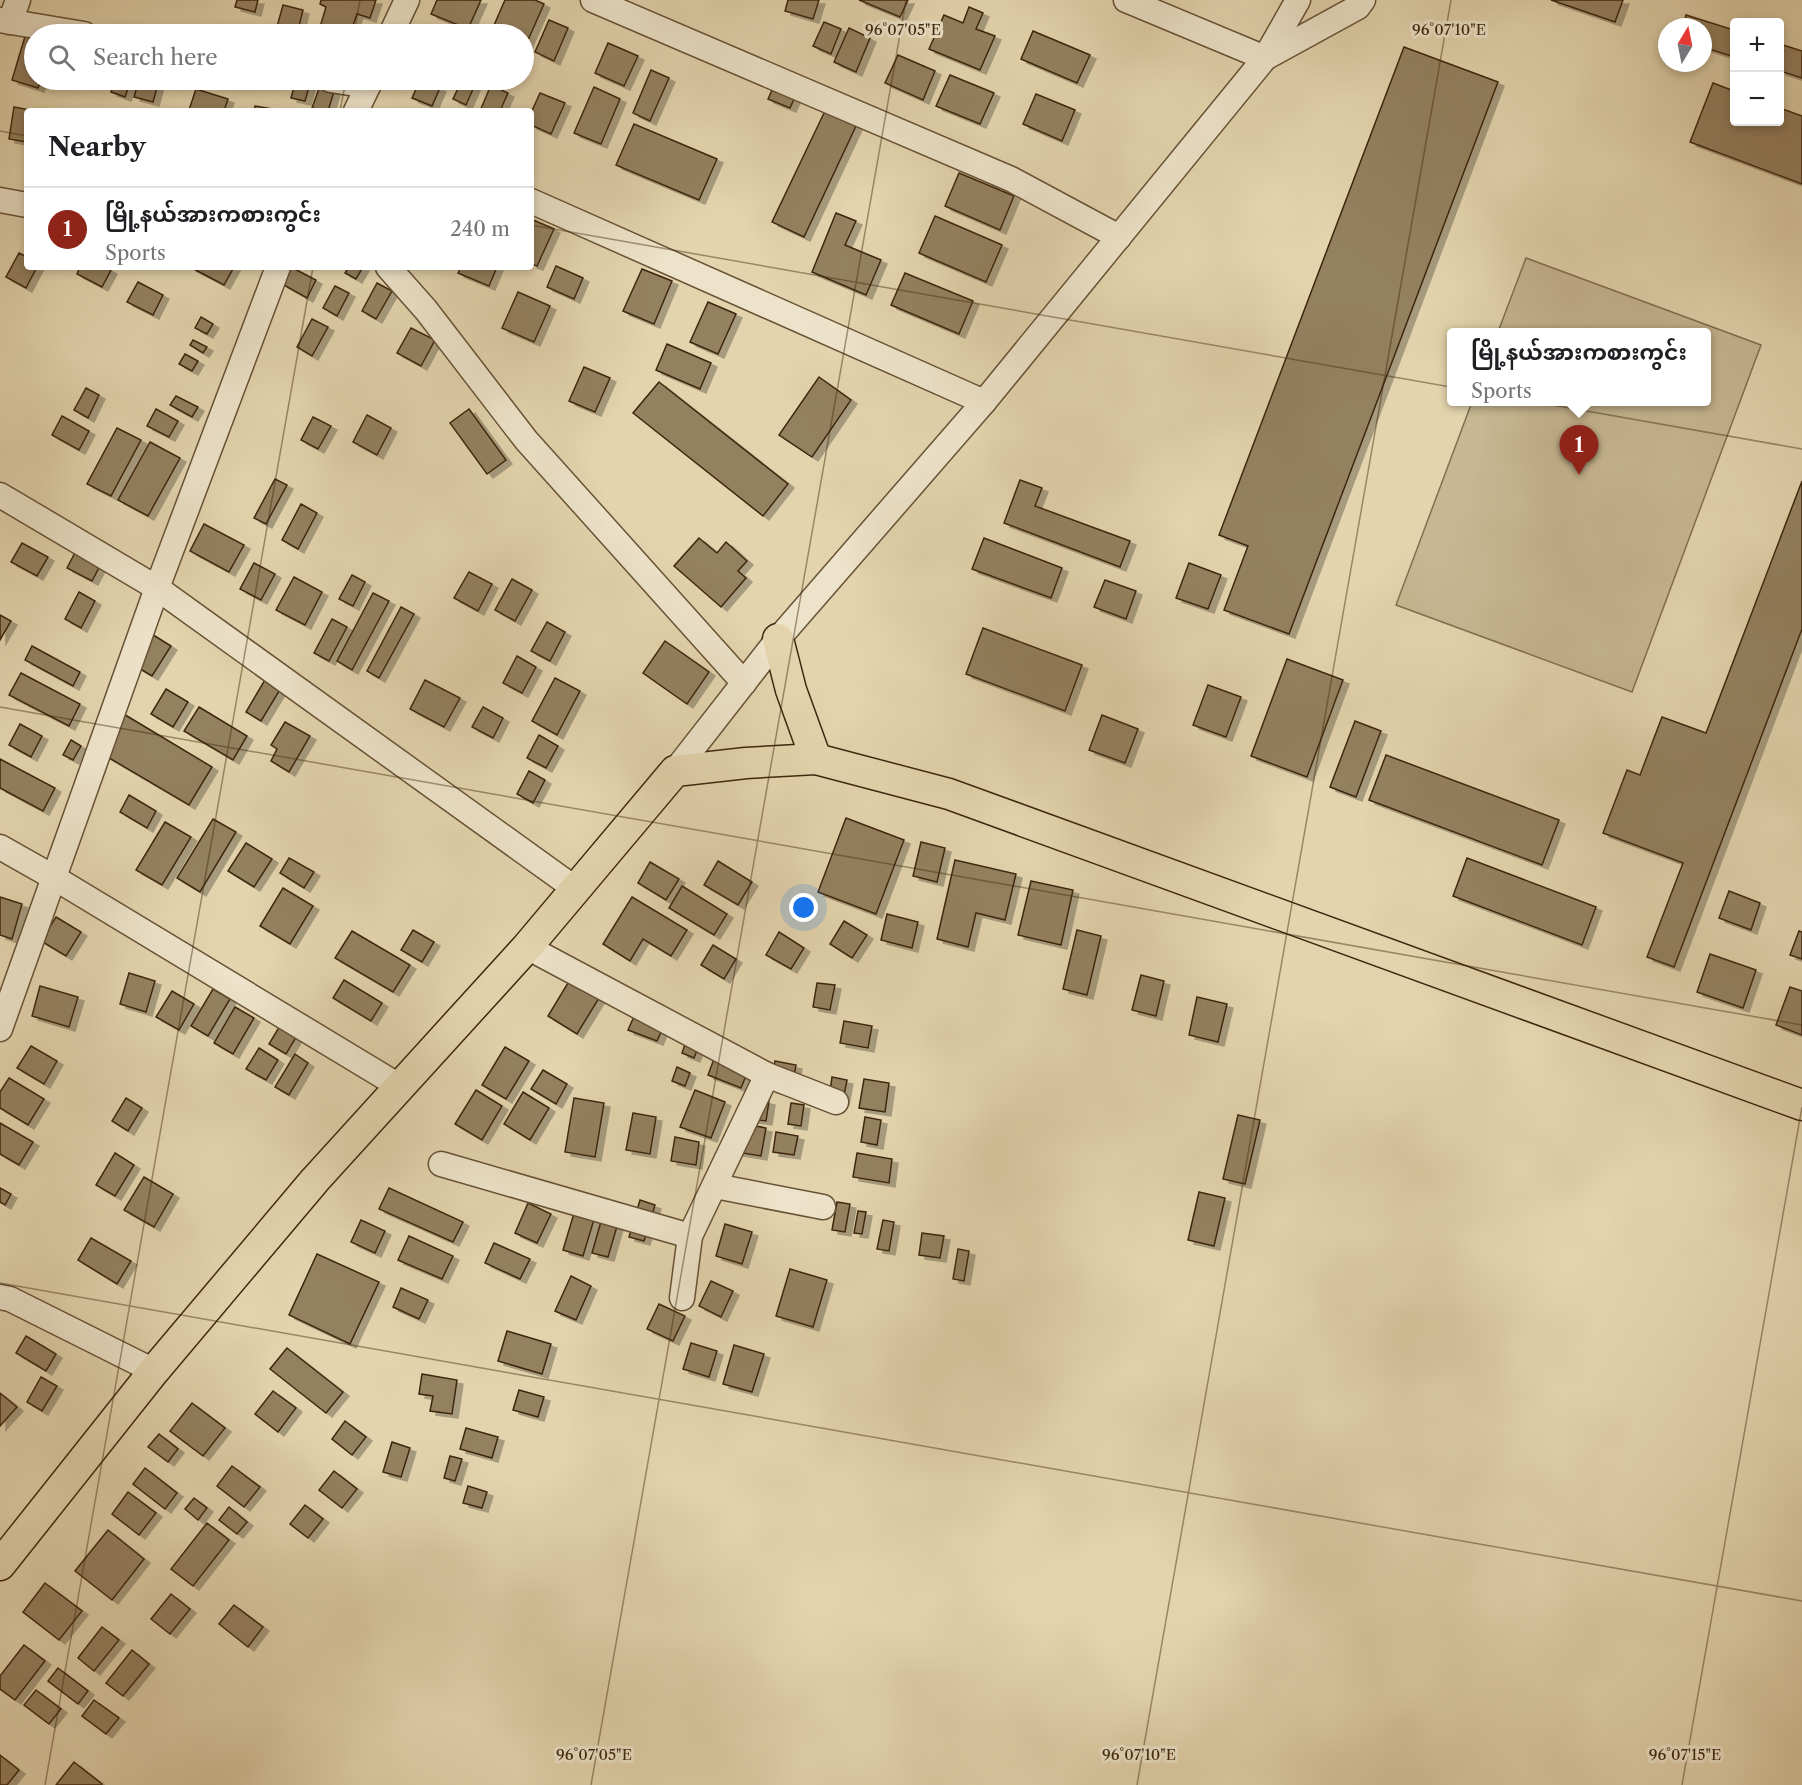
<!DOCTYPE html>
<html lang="en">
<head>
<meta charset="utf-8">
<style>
	body { margin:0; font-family:"Libre Caslon Text","Noto Sans Myanmar",serif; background:#f2f2f2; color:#202124 }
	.controls { position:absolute; right:18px; top:18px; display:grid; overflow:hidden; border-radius:6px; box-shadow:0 3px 9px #0003 }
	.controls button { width:54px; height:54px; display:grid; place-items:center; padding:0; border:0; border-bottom:2px solid #e0e0e0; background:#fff; color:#202124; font:30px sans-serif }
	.compass { position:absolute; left:1658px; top:18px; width:54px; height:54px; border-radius:50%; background:#fff; box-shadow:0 3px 9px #0003; rotate:10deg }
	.you { position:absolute; left:804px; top:908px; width:21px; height:21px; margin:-15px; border:4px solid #fff; border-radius:50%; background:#1a73e8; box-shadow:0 0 0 9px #1a73e833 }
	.badge { display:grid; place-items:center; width:39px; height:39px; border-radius:50%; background:#8f2418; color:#fff; font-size:20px; font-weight:700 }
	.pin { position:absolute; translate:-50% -50px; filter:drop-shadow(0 2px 3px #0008) }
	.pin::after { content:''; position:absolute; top:32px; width:21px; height:18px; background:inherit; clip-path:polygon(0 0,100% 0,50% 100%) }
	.popup { position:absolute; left:1447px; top:328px; width:264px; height:78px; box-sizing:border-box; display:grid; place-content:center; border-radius:6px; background:#fff; filter:drop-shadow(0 2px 4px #0005); font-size:20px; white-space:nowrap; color:#757577 }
	.popup b { font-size:22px; color:#202124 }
	.popup::after { content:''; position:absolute; left:50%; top:100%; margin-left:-12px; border:12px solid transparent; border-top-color:#fff }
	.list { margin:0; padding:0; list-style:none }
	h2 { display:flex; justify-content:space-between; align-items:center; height:78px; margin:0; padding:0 24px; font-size:26px }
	h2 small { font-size:20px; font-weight:400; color:#757577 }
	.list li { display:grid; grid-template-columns:39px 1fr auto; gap:18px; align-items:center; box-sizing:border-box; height:84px; padding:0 24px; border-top:2px solid #e0e0e0 }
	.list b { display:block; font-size:22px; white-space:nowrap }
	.list p { margin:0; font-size:20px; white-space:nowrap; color:#757577 }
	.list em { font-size:20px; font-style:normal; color:#757577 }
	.icon { flex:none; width:33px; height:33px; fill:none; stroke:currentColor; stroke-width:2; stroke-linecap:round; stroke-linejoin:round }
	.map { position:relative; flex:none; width:1802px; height:1785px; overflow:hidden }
	.search { position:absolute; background:#fff; box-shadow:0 3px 9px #0003; left:24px; top:24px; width:510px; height:66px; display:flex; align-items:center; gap:15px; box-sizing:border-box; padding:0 21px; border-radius:33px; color:#757577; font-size:22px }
	.panel { position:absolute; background:#fff; box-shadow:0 3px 9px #0003; left:24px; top:108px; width:510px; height:162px; border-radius:6px }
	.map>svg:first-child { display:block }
</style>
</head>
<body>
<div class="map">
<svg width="1802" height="1785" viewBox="0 0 1802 1785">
	<defs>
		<filter id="shadow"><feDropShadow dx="6" dy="4" stdDeviation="0" flood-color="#0004"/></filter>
	</defs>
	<rect width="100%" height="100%" fill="#e3d4ad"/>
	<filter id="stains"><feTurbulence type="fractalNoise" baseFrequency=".00333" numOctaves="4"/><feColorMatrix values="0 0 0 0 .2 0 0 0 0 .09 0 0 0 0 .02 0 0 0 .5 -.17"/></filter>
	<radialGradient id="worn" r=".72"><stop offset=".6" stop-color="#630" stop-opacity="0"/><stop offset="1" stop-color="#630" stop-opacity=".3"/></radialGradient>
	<polygon fill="#c7b792" stroke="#826f50" stroke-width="1.5" points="1526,258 1761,345 1632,692 1396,605 1472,402 1706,402 1706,332 1498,332"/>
	<g fill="#948161" stroke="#3e270e" stroke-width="1.5" filter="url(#shadow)">
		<polygon points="237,0 258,0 255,12 235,7"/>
		<polygon points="321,0 376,0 370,18 357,14 350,34 342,34 320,27 326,7 320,4"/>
		<polygon points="437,0 481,0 468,29 431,14"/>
		<polygon points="505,0 535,0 544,4 525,47 524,46 524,34 496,34 491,32"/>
		<polygon points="788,0 819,0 813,19 785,11"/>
		<polygon points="859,0 908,0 900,17"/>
		<polygon points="1551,0 1623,0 1615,22"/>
		<polygon points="283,5 303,10 297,34 275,34"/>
		<polygon points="969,7 983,13 976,29 995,36 980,70 929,49 944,15 963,23"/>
		<polygon points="1686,15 1734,30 1734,57 1703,47 1703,27 1683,27"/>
		<polygon points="549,20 568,28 554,61 535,52"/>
		<polygon points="824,22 841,29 831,54 813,46"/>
		<polygon points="849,28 870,38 856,72 834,62"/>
		<polygon points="1033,31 1090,55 1077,83 1021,59"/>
		<polygon points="26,33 34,36 34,80 41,80 38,88 12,80"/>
		<polygon points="608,43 638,56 624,86 595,73"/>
		<polygon points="1780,44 1802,51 1802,78 1780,71"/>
		<polygon points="1404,47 1498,82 1289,634 1224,610 1248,546 1219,535"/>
		<polygon points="898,55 935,71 923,100 885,83"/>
		<polygon points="651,70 669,78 650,121 633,113"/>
		<polygon points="950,75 994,93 980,124 936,106"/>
		<polygon points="115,80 131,80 125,97 111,92"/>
		<polygon points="139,80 159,80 153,102 134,97"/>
		<polygon points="296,80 311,80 305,101 291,98"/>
		<polygon points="322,80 337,82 328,111 312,108"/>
		<polygon points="420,80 440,88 432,106 412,98"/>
		<polygon points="462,80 477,80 466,105 453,99"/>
		<polygon points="776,81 798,90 790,108 768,99"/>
		<polygon points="1713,83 1734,91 1734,122 1780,122 1780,108 1802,116 1802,184 1690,142"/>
		<polygon points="491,85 508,93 500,111 480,111"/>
		<polygon points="594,87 620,99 601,144 574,133"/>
		<polygon points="196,89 228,99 224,111 189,110"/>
		<polygon points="540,93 565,103 551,134 531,125 531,113"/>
		<polygon points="1036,94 1075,110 1062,141 1023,124"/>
		<polygon points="255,106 272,109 272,111 254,111"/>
		<polygon points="14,107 35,111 27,111 27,142 9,139"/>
		<polygon points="825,111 856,126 804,237 772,222"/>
		<polygon points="634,124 717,159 699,200 616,165"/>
		<polygon points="959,173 1014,196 1000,230 945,206"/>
		<polygon points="836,213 856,221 845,245 881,260 866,295 812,272"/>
		<polygon points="935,216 1002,245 986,282 919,253"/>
		<polygon points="531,219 554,229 537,266 531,264"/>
		<polygon points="19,253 27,257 27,267 37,267 26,288 6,277"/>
		<polygon points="556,266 583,278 574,299 547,287"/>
		<polygon points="80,267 105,267 111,270 102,287 77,274"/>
		<polygon points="190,267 234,267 224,285"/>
		<polygon points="291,267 316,280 307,298 282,284"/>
		<polygon points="349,267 363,267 356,279 345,273"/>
		<polygon points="461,267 497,267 489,286 458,273"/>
		<polygon points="642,269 672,281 654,324 623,311"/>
		<polygon points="905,273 973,301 959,334 891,305"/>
		<polygon points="138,282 163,295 153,315 127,302"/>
		<polygon points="377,283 392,291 376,319 362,311"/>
		<polygon points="335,286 349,293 337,316 323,308"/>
		<polygon points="518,292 550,306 534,342 502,328"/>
		<polygon points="708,302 736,314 718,354 690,342"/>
		<polygon points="201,317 213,324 207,334 195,328"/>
		<polygon points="312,319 328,327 312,356 297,347"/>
		<polygon points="411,328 435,340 421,366 397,353"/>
		<polygon points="193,340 207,347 203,353 190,345"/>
		<polygon points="667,344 711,363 700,389 656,370"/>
		<polygon points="185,354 198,361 192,371 179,364"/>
		<polygon points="584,367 610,378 595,412 569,401"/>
		<polygon points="819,377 851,400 812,457 779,435"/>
		<polygon points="659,382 788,484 763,516 633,413"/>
		<polygon points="86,388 99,395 88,418 74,410"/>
		<polygon points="176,396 198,407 192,417 170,405"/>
		<polygon points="156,409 178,421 169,437 147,426"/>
		<polygon points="469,409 506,460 487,474 450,423"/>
		<polygon points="367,415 391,428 377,455 353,442"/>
		<polygon points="62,416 89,431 79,450 52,435"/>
		<polygon points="313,417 331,426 318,449 301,440"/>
		<polygon points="117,428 141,440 111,496 87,484"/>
		<polygon points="150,442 180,458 148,516 118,500"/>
		<polygon points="275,479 287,485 266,524 254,518"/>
		<polygon points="1020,480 1042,488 1035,506 1130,541 1120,567 1004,523"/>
		<polygon points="1802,481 1802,629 1674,967 1647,957 1683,863 1603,833 1627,770 1640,775 1662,717 1706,733"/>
		<polygon points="301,504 317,513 298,549 282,540"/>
		<polygon points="204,524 244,545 229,572 190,551"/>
		<polygon points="699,538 717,553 726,542 747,561 738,571 746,578 721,607 674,566"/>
		<polygon points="984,538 1062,568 1051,598 972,569"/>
		<polygon points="22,543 48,557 37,576 11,562"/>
		<polygon points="77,549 102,562 92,581 67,568"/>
		<polygon points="254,563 275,574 261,600 240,589"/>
		<polygon points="1189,563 1221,575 1208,609 1176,598"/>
		<polygon points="469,572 492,584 478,611 454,598"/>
		<polygon points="352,575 365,582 353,606 339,599"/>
		<polygon points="294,577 322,592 305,625 276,610"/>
		<polygon points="512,579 532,590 515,621 495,610"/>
		<polygon points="1105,580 1136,591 1126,619 1094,607"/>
		<polygon points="79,592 95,601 81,628 65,619"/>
		<polygon points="373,593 389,601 352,670 337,661"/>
		<polygon points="401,607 414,614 379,678 367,671"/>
		<polygon points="0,615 11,621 0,640"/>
		<polygon points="332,619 347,627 329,661 314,653"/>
		<polygon points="547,622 565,632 550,661 531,651"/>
		<polygon points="983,628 1082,665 1065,711 966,674"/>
		<polygon points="150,633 171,646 152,676 132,664"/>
		<polygon points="665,641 709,672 687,704 643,673"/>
		<polygon points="32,646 80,672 73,686 25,660"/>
		<polygon points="517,656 536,667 522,693 503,683"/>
		<polygon points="1287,659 1343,680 1307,777 1251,756"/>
		<polygon points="21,673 80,704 69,726 9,695"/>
		<polygon points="266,678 281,688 261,721 246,712"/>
		<polygon points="555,678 580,691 557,735 532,721"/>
		<polygon points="425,680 460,698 444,727 410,709"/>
		<polygon points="1208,685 1241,697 1226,737 1193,725"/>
		<polygon points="166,689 188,702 173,727 151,714"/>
		<polygon points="199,707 247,736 233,760 184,731"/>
		<polygon points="483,707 503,718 493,738 472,727"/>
		<polygon points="122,713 212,767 189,805 99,752"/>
		<polygon points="1102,715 1138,729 1125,763 1089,750"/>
		<polygon points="1355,721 1381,731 1356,797 1330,787"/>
		<polygon points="285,722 310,736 289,772 271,761 277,749 271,745"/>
		<polygon points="20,724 42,736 31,757 9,745"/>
		<polygon points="539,735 558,746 546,768 527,758"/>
		<polygon points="71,740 81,746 73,760 63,755"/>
		<polygon points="1386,755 1559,820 1542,865 1369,800"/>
		<polygon points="0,759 55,788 43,811 0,788"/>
		<polygon points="529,771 545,780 533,803 517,794"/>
		<polygon points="129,795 156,811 147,828 120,812"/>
		<polygon points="846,818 904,840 876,914 818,892"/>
		<polygon points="213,819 236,832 200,892 177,878"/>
		<polygon points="165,822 191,837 162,885 136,870"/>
		<polygon points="921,842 945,848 937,882 913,876"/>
		<polygon points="246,843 272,859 254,887 228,871"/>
		<polygon points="289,858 314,872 304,888 280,873"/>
		<polygon points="1467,858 1596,907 1582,945 1453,896"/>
		<polygon points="955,860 1016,874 1005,920 976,913 968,947 937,939"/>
		<polygon points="718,861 752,882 738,905 704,885"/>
		<polygon points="650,862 679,879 666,900 638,883"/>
		<polygon points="1031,881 1073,890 1061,945 1018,935"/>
		<polygon points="682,886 727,914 714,935 669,908"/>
		<polygon points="283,888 313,906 290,944 260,926"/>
		<polygon points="1729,891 1760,903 1751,930 1719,918"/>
		<polygon points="0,897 22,904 12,939 0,935"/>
		<polygon points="632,897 687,930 671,956 643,939 630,961 603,944"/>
		<polygon points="887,914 918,922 912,948 881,940"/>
		<polygon points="56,917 81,932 66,956 41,941"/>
		<polygon points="844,921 867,935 852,958 830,944"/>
		<polygon points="413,930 434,942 422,962 401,950"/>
		<polygon points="1077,930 1101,936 1087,995 1063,989"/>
		<polygon points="352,931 410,965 393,992 335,958"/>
		<polygon points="1799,931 1802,932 1802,959 1790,955"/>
		<polygon points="779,932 804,948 791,969 766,955"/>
		<polygon points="713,945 736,959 724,979 701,965"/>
		<polygon points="1710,954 1756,970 1743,1008 1697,992"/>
		<polygon points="577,968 607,985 577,1034 548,1016"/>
		<polygon points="129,973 155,981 146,1012 120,1004"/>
		<polygon points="1141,975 1164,981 1156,1016 1132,1010"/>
		<polygon points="344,980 382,1003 371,1021 333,998"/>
		<polygon points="817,983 835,985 830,1010 813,1007"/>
		<polygon points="40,986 78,997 69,1027 32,1016"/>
		<polygon points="1790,987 1802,991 1802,1035 1776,1025"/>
		<polygon points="213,989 230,999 208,1036 191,1026"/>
		<polygon points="172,991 194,1004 179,1030 156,1017"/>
		<polygon points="1197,997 1227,1004 1218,1042 1189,1035"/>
		<polygon points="235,1007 254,1018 233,1054 214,1043"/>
		<polygon points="636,1012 665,1023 657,1041 628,1030"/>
		<polygon points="844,1021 872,1026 868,1048 840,1043"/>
		<polygon points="281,1024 298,1034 286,1054 269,1044"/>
		<polygon points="689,1033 702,1038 694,1058 682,1053"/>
		<polygon points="31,1046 57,1061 44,1084 17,1068"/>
		<polygon points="505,1047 529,1061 506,1099 482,1085"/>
		<polygon points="259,1048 278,1060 266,1080 246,1069"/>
		<polygon points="718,1048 752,1061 741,1088 708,1075"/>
		<polygon points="295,1054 308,1063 289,1095 275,1087"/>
		<polygon points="775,1061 796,1065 791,1093 770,1089"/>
		<polygon points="677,1067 690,1073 685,1086 672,1081"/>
		<polygon points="543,1070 567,1084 556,1104 531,1089"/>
		<polygon points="832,1077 847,1080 843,1101 829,1099"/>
		<polygon points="9,1078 44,1099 28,1125 0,1108 0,1092"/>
		<polygon points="864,1079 889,1083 885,1112 859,1108"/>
		<polygon points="476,1090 502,1106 482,1140 455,1124"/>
		<polygon points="695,1090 725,1102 711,1138 680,1127"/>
		<polygon points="523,1092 549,1108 530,1140 504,1124"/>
		<polygon points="750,1097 769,1101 766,1121 747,1118"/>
		<polygon points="126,1098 142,1108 128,1131 112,1121"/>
		<polygon points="574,1098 604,1103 595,1157 565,1152"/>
		<polygon points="791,1103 804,1105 801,1126 788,1124"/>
		<polygon points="633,1113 656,1117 650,1154 626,1150"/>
		<polygon points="1238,1115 1260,1120 1245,1184 1223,1179"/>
		<polygon points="865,1117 881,1120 877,1145 861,1142"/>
		<polygon points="0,1123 33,1142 19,1165 0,1154"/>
		<polygon points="740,1123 766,1128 761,1156 736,1152"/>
		<polygon points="776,1132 798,1136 794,1155 773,1152"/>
		<polygon points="675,1137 699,1142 696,1165 671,1161"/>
		<polygon points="115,1153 134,1165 115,1196 96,1185"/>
		<polygon points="857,1153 892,1159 889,1183 853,1177"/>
		<polygon points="144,1177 173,1194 154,1227 124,1210"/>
		<polygon points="0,1188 11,1194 5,1205 0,1202"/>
		<polygon points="389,1188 463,1222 453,1242 379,1209"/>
		<polygon points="1199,1192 1225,1198 1214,1246 1188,1240"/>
		<polygon points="640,1200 655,1205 644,1241 629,1237"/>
		<polygon points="837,1202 850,1204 845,1232 832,1230"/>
		<polygon points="528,1203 551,1214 537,1243 515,1233"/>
		<polygon points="575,1210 595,1216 583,1256 563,1250"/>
		<polygon points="604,1211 620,1216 608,1257 592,1253"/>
		<polygon points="858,1211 866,1212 862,1234 854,1233"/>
		<polygon points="361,1220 385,1231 375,1253 351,1242"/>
		<polygon points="883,1220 894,1222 889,1251 877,1249"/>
		<polygon points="725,1224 752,1232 742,1264 716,1256"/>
		<polygon points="922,1233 944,1236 940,1258 919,1255"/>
		<polygon points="409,1236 453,1256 442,1279 398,1260"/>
		<polygon points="91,1238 131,1261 117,1284 78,1260"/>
		<polygon points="494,1243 530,1259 520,1279 485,1263"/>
		<polygon points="958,1249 969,1251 964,1281 953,1279"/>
		<polygon points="317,1254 379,1282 350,1344 289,1315"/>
		<polygon points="790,1269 827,1280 813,1327 776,1316"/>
		<polygon points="571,1276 591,1286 576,1320 555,1311"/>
		<polygon points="711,1281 733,1291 721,1317 699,1306"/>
		<polygon points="401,1288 428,1300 419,1319 393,1307"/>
		<polygon points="659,1304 685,1316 673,1341 647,1329"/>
		<polygon points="507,1331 551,1344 542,1374 498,1361"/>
		<polygon points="26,1336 56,1354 46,1371 16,1353"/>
		<polygon points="691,1343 717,1351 709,1377 683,1369"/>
		<polygon points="734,1345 764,1354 752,1392 723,1384"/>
		<polygon points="287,1348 343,1392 326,1413 270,1369"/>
		<polygon points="422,1374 457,1380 452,1414 430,1411 433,1396 419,1394"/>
		<polygon points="41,1377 57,1386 42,1411 27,1402"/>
		<polygon points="519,1390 544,1397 538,1417 513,1410"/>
		<polygon points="273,1391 296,1408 278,1432 255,1414"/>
		<polygon points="0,1393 17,1407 0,1426"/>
		<polygon points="192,1403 225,1428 203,1456 170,1431"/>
		<polygon points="345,1421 366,1437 352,1455 332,1439"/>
		<polygon points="466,1428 498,1437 492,1458 460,1449"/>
		<polygon points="159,1434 178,1449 168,1462 148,1447"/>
		<polygon points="392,1442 410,1448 401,1477 383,1472"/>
		<polygon points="450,1456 462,1459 455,1481 444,1478"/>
		<polygon points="232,1466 260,1487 244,1507 217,1486"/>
		<polygon points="145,1468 177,1493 165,1509 133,1484"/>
		<polygon points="334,1471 357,1489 342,1508 319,1490"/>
		<polygon points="468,1486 487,1492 482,1508 463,1503"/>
		<polygon points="128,1492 156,1513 139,1535 112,1514"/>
		<polygon points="194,1498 207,1508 198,1520 185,1509"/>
		<polygon points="305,1505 323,1519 308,1538 290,1524"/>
		<polygon points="229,1507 247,1522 237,1534 219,1520"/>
		<polygon points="207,1523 229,1540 193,1586 171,1569"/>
		<polygon points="108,1530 144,1559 112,1600 75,1571"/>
		<polygon points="45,1583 82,1611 59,1640 23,1612"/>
		<polygon points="171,1594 190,1609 170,1634 151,1619"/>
		<polygon points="234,1605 263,1627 248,1647 219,1624"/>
		<polygon points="102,1627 119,1640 94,1671 78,1658"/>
		<polygon points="24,1645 45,1661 15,1700 0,1689 0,1676"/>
		<polygon points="132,1650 149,1664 123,1696 106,1683"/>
		<polygon points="58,1668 88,1691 78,1704 48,1681"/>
		<polygon points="36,1690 61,1709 49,1724 24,1705"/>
		<polygon points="94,1700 119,1718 106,1734 82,1716"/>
		<polygon points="0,1755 19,1770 7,1785 0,1785"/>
		<polygon points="74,1762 102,1784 101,1785 56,1785"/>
	</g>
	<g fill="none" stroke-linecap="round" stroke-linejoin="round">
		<g stroke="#675236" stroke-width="27">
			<g id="minor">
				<polyline points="593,0 1011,179 1119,237"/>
				<polyline points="1126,0 1265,58"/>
				<polyline points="0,20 84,34"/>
				<polyline points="10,22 18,0"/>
				<polyline points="391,34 407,0"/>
				<polyline points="1265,58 1358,7 1363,0"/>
				<polyline points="331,80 368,86"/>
				<polyline points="356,111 371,80"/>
				<polyline points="0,200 27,205"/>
				<polyline points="531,201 984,402"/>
				<polyline points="388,267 426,310 526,440 744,683"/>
				<polyline points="0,495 157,588 577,890"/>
				<polyline points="675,771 778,639 984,402 1265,58 1298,0"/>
				<polyline points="0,847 53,877 399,1086"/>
				<polyline points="527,947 767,1075 836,1102"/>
				<polyline points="0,1029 157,588 278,267"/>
				<polyline points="441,1164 690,1236"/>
				<polyline points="715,1186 823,1207"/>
				<polyline points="0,1297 10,1299 154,1371"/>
				<polyline points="682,1298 690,1236 767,1075"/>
			</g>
		</g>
		<g stroke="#3e270e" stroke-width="33">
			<g id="major">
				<polyline points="778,639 791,690 816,759"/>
				<polyline points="0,1565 154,1371 315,1180 527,947 675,771 746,763 816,759 949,794 1802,1105"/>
			</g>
		</g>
		<use href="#minor" stroke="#ede3ca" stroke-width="24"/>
		<use href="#major" stroke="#e3d4ad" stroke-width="30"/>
	</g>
	<path fill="none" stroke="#3e270e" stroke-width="1.5" stroke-opacity="0.45" d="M 354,34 L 360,0M 340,111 L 346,80M 0,131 L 27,136M 531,225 L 1802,449M 0,707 L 1802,1025M 0,1283 L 1802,1601M 45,1785 L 313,267M 591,1785 L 906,0M 1137,1785 L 1451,0M 1682,1785 L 1802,1107"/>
	<g font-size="15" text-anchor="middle" fill="#3e270e" stroke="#ede3ca" stroke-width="6" stroke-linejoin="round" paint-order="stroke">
		<text x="903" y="35">96°07'05"E</text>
		<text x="1449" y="35">96°07'10"E</text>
		<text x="594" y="1760">96°07'05"E</text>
		<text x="1139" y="1760">96°07'10"E</text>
		<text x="1685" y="1760">96°07'15"E</text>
	</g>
	<rect width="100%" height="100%" filter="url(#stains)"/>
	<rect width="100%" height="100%" fill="url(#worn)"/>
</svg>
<div class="controls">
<button>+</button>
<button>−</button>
</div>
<svg class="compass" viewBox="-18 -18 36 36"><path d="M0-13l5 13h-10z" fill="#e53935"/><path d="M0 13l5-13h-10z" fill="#757577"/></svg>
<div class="you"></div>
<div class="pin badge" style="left:1579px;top:475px">1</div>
<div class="popup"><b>မြို့နယ်အားကစားကွင်း</b>Sports</div>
<div class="search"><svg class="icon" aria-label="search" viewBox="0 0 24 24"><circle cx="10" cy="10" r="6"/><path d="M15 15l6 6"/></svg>Search here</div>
<section class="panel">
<h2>Nearby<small></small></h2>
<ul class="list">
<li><span class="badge">1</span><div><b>မြို့နယ်အားကစားကွင်း</b><p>Sports</p></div><em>240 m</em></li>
</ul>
</section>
</div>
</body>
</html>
